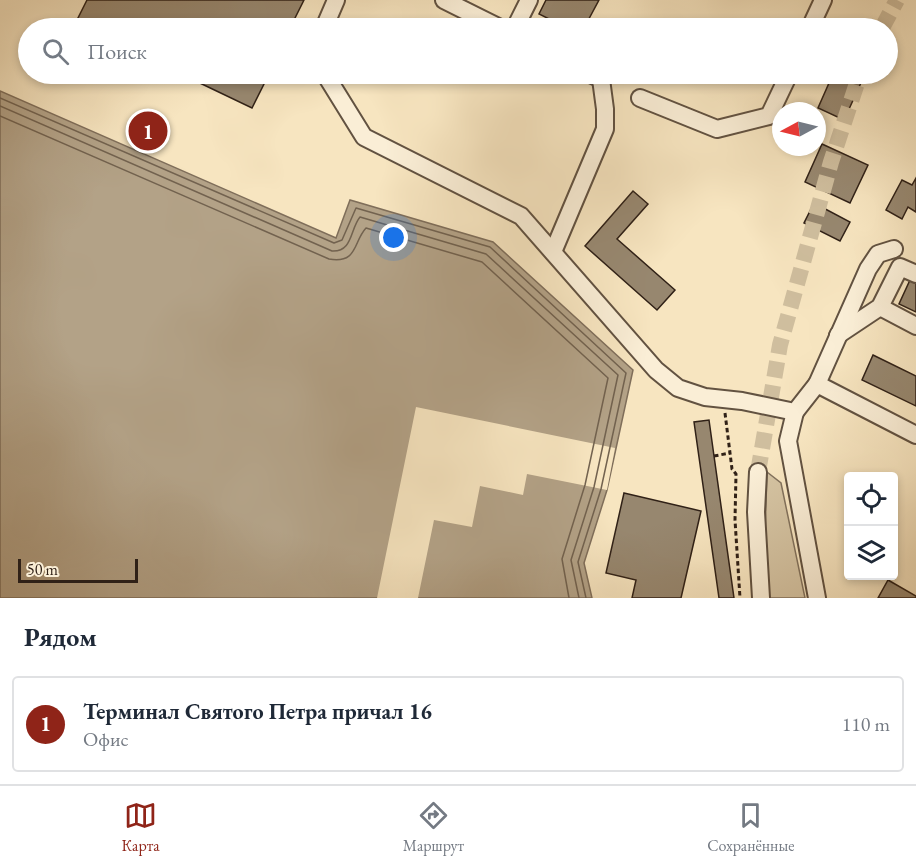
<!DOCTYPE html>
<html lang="ru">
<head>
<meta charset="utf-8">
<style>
	body { margin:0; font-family:"EB Garamond",serif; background:#f2f2f3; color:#1f2937 }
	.controls { position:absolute; right:18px; bottom:18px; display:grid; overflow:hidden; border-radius:6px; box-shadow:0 3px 9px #0003 }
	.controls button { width:54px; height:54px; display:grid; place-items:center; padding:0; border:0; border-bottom:2px solid #e0e1e3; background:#fff; color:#1f2937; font:30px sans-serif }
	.compass { position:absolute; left:772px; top:102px; width:54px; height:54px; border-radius:50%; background:#fff; box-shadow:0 3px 9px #0003; rotate:263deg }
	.scale { position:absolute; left:18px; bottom:15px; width:120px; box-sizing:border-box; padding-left:6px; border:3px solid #302117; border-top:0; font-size:16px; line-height:21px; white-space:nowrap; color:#302117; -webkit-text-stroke:4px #faeed6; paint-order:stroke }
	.you { position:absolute; left:394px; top:238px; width:21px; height:21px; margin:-15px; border:4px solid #fff; border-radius:50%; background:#1a73e8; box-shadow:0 0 0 9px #1a73e833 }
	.badge { display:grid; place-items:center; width:39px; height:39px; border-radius:50%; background:#8f2418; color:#fff; font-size:20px; font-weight:700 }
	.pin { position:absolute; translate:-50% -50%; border:3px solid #fff; box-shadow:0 2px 6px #0006 }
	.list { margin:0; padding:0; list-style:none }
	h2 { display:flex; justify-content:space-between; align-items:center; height:78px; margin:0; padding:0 24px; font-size:26px }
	h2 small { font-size:20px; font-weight:400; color:#747a83 }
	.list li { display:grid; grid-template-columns:39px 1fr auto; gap:18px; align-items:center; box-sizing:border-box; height:96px; margin:0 12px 12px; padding:0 12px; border:2px solid #e0e1e3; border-radius:6px }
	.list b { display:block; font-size:22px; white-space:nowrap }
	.list p { margin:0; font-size:20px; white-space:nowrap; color:#747a83 }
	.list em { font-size:20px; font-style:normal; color:#747a83 }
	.icon { flex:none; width:33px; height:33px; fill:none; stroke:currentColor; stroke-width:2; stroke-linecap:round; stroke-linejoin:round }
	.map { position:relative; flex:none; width:916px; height:598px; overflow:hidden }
	.search { position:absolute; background:#fff; box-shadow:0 3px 9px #0003; left:18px; right:18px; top:18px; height:66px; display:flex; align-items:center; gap:15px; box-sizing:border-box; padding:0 21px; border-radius:33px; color:#747a83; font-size:22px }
	.sheet { height:186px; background:#fff }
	nav { display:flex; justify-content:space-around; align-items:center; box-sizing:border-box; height:84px; border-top:2px solid #e0e1e3; background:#fff; font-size:16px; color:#747a83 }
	nav a { display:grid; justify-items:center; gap:3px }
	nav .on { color:#8f2418 }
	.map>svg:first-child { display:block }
</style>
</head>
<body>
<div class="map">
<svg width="916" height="598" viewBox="0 0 916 598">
	<rect width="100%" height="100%" fill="#f7e5c0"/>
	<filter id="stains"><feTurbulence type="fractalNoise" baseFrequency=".00333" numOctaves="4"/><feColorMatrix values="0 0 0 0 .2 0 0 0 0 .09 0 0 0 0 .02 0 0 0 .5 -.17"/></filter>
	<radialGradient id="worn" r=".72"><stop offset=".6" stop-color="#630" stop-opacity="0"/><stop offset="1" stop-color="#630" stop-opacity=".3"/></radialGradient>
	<polygon fill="#d5c4a3" stroke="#82725d" stroke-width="1.5" points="767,472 781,483 805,598 769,598 765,534"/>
	<polygon fill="#b3a287" stroke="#7f6e5a" stroke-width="1.5" points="0,91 336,238 350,200 493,242 633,370 607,490 584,563 592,598 0,598"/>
	<polygon fill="#f7e5c0" points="416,407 615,448 607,490 527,474 523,495 480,486 472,527 434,520 418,598 377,598"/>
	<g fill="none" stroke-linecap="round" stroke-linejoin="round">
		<g stroke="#72624f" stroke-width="1.5">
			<polyline points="0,98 334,243 342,240 356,208 490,247 626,373 601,489 578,562 586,598"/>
			<path d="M 0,106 L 332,251 C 353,252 350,229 360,217 L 486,254 L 618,375 L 594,487 L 571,560 L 579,598"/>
			<path d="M 0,116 L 329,259 C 358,264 353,242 366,228 L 482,262 L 608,378 L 585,485 L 562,559 L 569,598"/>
		</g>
	</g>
	<g fill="#97876f" stroke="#302117" stroke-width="1.5">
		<polygon points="87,0 304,0 290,28 89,28 76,22"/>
		<polygon points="546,0 599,0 584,28 567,28 539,14"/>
		<polygon points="181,74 269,74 252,108"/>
		<polygon points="833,74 865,74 844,120 818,108"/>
		<polygon points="822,144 868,165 850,203 805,182"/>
		<polygon points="916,178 916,212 908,207 902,219 886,210 902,180 912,185"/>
		<polygon points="633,191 648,204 617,239 675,290 657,310 585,246"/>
		<polygon points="814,203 850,222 840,241 804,223"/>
		<polygon points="910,280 916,283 916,312 899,304"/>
		<polygon points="873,355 916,376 916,406 862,380"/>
		<polygon points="709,420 714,456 734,598 719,598 694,422"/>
		<polygon points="624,493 701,511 681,598 632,598 636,580 606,573"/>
		<polygon points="888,580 916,596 916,598 878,598"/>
	</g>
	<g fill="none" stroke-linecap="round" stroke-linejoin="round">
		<g stroke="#cfbe9e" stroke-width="16" stroke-dasharray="16 8" stroke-linecap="butt">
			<polyline points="882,28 897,0"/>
			<polyline points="758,472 780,345 831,162 860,74"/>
		</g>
		<g stroke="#625241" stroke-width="20">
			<g id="minor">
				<polyline points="444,0 500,28"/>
				<polyline points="324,28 336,0"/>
				<polyline points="515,28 529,0"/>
				<polyline points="810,28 823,0"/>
				<polyline points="325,74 364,137 521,216 656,370 678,388 705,397 742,401 795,412 817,384 916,435"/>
				<polyline points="640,98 717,129 769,116 789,74"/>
				<polyline points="553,252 605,129 605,109 601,79 590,74"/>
				<polyline points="880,307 916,326"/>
				<polyline points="838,335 880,307 900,267 916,274"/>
				<polyline points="817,384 868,269 878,254 894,249"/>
				<polyline points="795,412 788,441 817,598"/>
				<polyline points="758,472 756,512 761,598"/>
			</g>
		</g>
		<g stroke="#302117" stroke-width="3" stroke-dasharray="4.5 3" stroke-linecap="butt">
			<polyline points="725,413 732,469 736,474 735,520 740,598"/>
			<polyline points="714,456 730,453"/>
		</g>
		<use href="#minor" stroke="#faeed6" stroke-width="16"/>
	</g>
	<rect width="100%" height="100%" filter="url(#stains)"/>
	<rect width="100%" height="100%" fill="url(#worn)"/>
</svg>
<div class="controls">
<button><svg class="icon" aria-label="locate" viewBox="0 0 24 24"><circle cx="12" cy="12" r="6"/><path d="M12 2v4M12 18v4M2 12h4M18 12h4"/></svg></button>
<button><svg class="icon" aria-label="layers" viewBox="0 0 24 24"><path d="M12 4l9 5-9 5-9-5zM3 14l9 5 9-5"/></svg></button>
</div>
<svg class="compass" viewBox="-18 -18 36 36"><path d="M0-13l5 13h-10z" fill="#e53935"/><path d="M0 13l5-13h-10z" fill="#747a83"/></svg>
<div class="scale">50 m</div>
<div class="you"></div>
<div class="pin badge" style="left:148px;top:131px">1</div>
<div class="search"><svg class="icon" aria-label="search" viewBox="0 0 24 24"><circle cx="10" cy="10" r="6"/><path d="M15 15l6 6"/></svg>Поиск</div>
</div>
<section class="sheet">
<h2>Рядом<small></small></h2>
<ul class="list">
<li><span class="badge">1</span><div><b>Терминал Святого Петра причал 16</b><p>Офис</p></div><em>110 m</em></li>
</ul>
</section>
<nav>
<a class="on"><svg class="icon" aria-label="map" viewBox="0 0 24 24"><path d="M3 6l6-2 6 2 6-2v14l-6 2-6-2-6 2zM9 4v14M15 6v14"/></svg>Карта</a>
<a><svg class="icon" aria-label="directions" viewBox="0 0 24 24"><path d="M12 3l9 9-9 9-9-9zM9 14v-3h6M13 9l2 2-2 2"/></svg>Маршрут</a>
<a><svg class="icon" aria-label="saved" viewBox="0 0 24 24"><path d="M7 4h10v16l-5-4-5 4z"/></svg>Сохранённые</a>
</nav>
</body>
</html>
